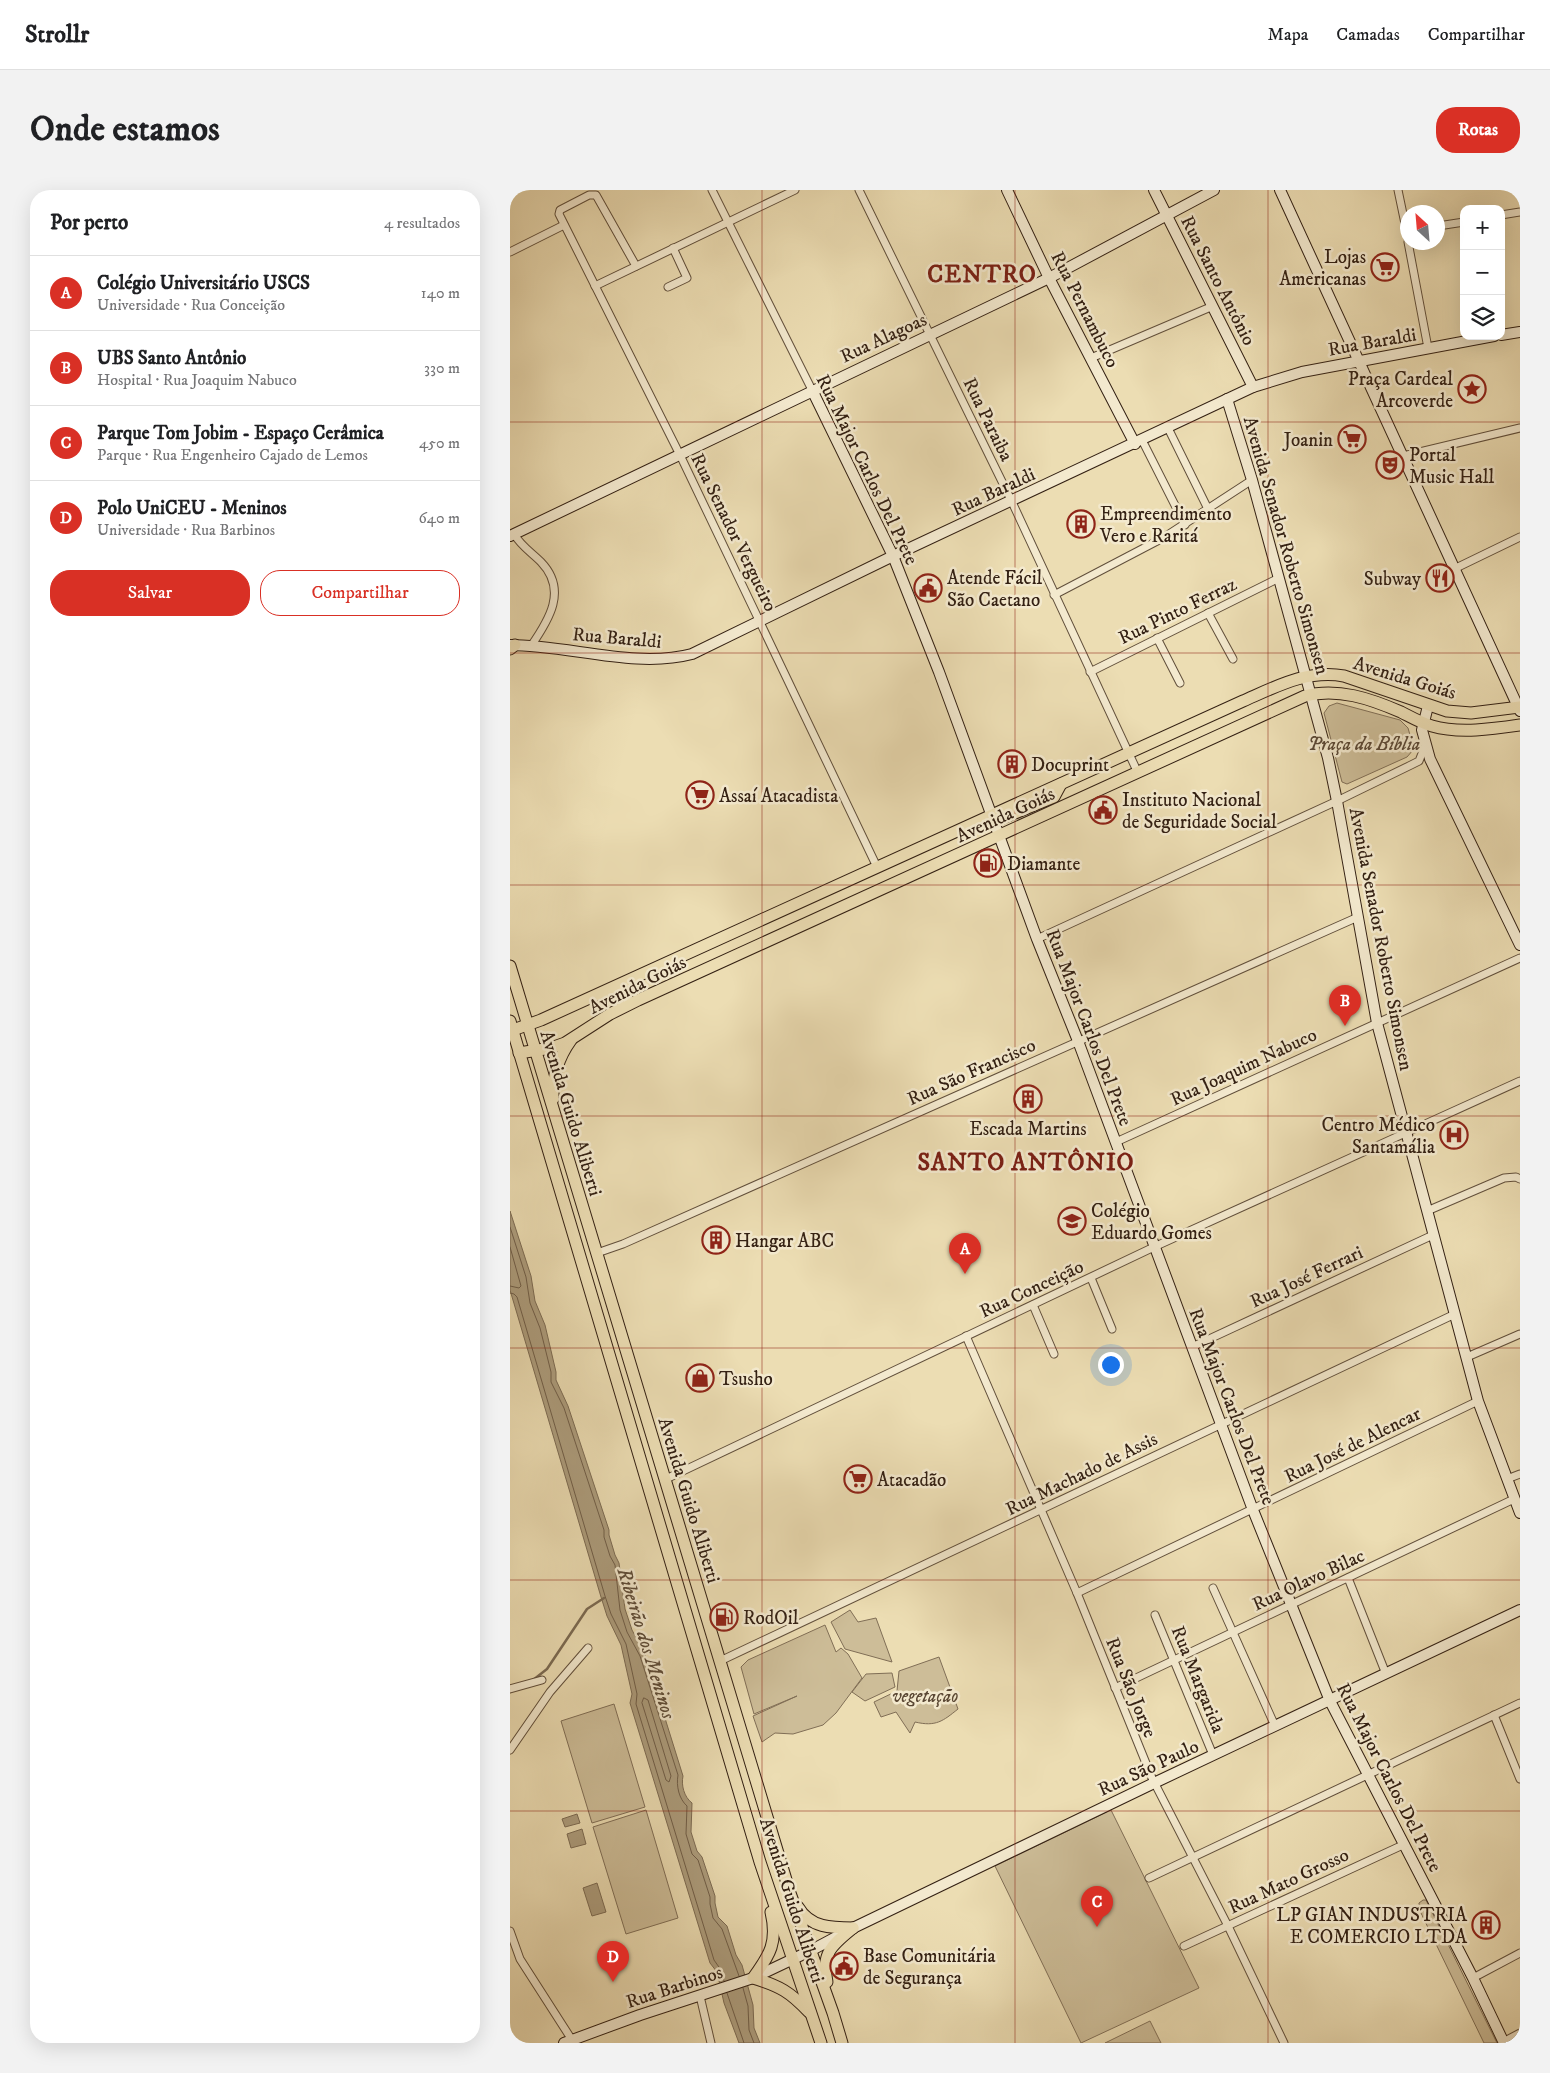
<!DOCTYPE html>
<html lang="pt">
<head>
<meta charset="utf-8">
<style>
	body { margin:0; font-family:"IM FELL DW Pica",serif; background:#f2f2f2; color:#202124 }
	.controls { position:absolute; right:15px; top:15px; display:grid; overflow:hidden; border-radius:10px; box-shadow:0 5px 20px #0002 }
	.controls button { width:45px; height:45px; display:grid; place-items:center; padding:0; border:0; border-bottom:1px solid #e0e0e0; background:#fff; color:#202124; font:25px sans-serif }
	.compass { position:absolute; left:890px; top:15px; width:45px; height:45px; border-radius:50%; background:#fff; box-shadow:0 5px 20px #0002; rotate:334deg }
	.you { position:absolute; left:600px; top:1174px; width:18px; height:18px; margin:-12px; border:4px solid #fff; border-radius:50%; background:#1a73e8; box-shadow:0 0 0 8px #1a73e833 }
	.badge { display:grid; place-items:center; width:32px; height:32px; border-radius:50%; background:#d93025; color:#fff; font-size:16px; font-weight:700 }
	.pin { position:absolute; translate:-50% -41px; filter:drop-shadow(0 1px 2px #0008) }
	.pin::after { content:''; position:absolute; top:26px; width:18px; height:15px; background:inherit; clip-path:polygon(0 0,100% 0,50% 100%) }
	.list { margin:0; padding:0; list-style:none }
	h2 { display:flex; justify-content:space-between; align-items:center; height:65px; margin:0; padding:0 20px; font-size:21px }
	h2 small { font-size:16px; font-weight:400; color:#757577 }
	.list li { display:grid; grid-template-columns:32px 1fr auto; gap:15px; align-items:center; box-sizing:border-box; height:75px; padding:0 20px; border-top:1px solid #e0e0e0 }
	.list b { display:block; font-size:19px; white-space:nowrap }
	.list p { margin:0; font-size:16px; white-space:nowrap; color:#757577 }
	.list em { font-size:16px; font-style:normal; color:#757577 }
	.actions { display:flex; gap:10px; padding:15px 20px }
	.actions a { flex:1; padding:11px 0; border:1px solid #d93025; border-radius:20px; text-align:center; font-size:18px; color:#d93025 }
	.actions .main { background:#d93025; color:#fff }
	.icon { flex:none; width:28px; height:28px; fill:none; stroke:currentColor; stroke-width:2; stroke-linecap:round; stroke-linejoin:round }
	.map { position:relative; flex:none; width:1010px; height:1853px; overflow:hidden; border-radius:20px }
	header { display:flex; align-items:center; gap:30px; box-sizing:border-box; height:70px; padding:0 25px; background:#fff; border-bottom:1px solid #e0e0e0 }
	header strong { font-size:24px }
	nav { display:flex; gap:28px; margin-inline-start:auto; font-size:18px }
	.intro { display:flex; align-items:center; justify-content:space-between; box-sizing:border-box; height:120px; padding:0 30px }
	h1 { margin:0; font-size:35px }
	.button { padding:12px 22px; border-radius:20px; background:#d93025; color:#fff; font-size:18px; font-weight:700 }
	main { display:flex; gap:30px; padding:0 30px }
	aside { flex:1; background:#fff; border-radius:20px; box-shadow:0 5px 20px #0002 }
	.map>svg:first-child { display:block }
</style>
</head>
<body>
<header>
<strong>Strollr</strong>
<nav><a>Mapa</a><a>Camadas</a><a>Compartilhar</a></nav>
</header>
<div class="intro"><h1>Onde estamos</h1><a class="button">Rotas</a></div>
<main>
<aside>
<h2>Por perto<small>4 resultados</small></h2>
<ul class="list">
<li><span class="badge">A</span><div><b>Colégio Universitário USCS</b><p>Universidade · Rua Conceição</p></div><em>140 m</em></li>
<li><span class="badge">B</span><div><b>UBS Santo Antônio</b><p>Hospital · Rua Joaquim Nabuco</p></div><em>330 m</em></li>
<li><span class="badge">C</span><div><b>Parque Tom Jobim - Espaço Cerâmica</b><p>Parque · Rua Engenheiro Cajado de Lemos</p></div><em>450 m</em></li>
<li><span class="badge">D</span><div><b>Polo UniCEU - Meninos</b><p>Universidade · Rua Barbinos</p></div><em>640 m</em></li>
</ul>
<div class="actions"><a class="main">Salvar</a><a>Compartilhar</a></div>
</aside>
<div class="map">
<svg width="1010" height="1853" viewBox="0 0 1010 1853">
	<rect width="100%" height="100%" fill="#ecddb3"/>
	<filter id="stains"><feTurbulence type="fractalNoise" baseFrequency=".004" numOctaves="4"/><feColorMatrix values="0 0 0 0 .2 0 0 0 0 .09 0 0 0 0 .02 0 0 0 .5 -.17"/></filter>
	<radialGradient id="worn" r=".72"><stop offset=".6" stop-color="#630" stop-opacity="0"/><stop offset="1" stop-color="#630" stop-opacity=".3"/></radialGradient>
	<g fill="#cdbd98" stroke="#806e56">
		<polygon points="827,513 890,530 898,538 904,559 897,567 837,594 832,592 814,523 819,516"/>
		<polygon points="340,1420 348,1432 366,1428 382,1472 335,1459 321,1432"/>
		<polygon points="315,1435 326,1462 331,1458 338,1464 352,1488 326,1523 313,1535 283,1544 265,1543 252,1552 243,1526 287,1506 244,1524 231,1477 238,1470"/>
		<path d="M 429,1467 L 448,1519 C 433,1531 426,1537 405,1532 L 400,1543 L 386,1522 L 371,1527 L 364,1512 L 387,1501 L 389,1481 Z"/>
		<polygon points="382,1483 385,1497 355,1511 342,1502 356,1484"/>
		<polygon points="104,1514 135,1617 82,1633 51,1531"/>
		<polygon points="136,1620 168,1728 116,1744 83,1637"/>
		<polygon points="601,1620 689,1798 571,1853 485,1676"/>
		<polygon points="913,1710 916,1710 987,1853 974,1853 909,1719 909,1713"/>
		<polygon points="640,1831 651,1853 595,1853"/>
	</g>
	<g fill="#ad9d7d" stroke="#7c6b53">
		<path d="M 0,1021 L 21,1086 L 25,1111 L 35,1135 L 46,1182 L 46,1190 L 58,1216 L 99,1340 L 99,1345 L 105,1365 L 109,1373 L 115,1419 L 122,1440 L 135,1464 L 173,1586 C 171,1595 174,1607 182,1613 L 181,1642 L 187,1661 L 192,1667 L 205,1706 L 205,1713 L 208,1727 L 217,1736 L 226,1765 L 232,1775 L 243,1815 L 244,1838 L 250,1853 L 229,1853 L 214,1813 L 207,1782 L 200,1773 L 120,1513 L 122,1504 L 111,1455 L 97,1426 L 91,1407 L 0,1100 Z"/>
		<polygon points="67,1624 70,1633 55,1637 52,1629"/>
		<polygon points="72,1639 76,1654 61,1658 57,1644"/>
		<polygon points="87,1693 96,1722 82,1726 73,1698"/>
	</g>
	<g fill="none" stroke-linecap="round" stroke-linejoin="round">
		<g stroke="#705e48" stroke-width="1">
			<path d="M 0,1037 L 16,1087 L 20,1113 L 30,1138 L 41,1182 L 41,1192 L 54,1218 L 94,1340 L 94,1347 L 100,1366 L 105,1375 L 110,1420 L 117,1442 L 130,1466 L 168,1585 C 166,1596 169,1609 177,1616 L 176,1644 L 182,1664 L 188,1670 L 200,1707 L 200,1714 L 203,1728 L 212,1739 L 229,1786"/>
			<polyline points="0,1057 11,1096 9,1098 0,1096"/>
			<polyline points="0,1103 4,1104 7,1107 95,1406 101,1424 116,1454 127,1504 126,1514 204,1770 211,1780 214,1791"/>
			<polygon points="134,1508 138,1510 161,1586 159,1592 156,1590 132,1513"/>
			<polyline points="233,1798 238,1816 239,1840 244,1853"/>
			<polyline points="217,1803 234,1853"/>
		</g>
		<polyline stroke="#7c6b53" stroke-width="2.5" points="23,1490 37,1479 77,1419 94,1408"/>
		<g stroke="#614f3b" stroke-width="9">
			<g id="street">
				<polyline points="202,0 302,200"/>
				<polyline points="349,0 502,312 628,583"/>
				<polyline points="888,0 898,48"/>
				<polyline points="991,25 1010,22"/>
				<polyline points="928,36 954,32"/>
				<polyline points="898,52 918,158"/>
				<polyline points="0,62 54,35"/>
				<polyline points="126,76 86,5 79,5 50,20 49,24 170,265 367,677"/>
				<polyline points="85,96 285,0"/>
				<polyline points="158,97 177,88 163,58"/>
				<polyline points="581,168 703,116"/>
				<polyline points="658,238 698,319"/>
				<polyline points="632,250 675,335"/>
				<polyline points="893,266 1010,238"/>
				<path d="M 4,344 C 11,356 21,362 31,372 C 58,400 39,430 21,456"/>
				<polyline points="946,378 1010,347"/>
				<polyline points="544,405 653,348 742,290"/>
				<polyline points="698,423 723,469"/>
				<polyline points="647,448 670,493"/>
				<polyline points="580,482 769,388"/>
				<polyline points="527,749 827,611 901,575 909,571 915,556"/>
				<polyline points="606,952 1010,768"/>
				<polyline points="917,1021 994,988 1006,987 1010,989"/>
				<polyline points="87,1063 113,1054 848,727"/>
				<polyline points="581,1088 602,1139"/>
				<polyline points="523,1115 544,1164"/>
				<polyline points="456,1146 567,1403 642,1588 718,1736 774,1853"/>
				<polyline points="682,1157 923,1045"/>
				<polyline points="957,1167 1010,1144"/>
				<polyline points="156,1289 644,1057 1010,891"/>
				<polyline points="997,1289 1010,1284"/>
				<polyline points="838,1388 876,1484"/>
				<polyline points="703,1398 765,1536"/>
				<polyline points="567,1403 968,1211"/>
				<polyline points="645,1425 703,1565"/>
				<polyline points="210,1471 945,1124"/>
				<polyline points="605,1498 1004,1309"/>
				<polyline points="0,1499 32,1490"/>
				<polyline points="984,1525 1010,1589"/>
				<polyline points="0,1560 40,1502 78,1458"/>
				<polyline points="639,1688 1010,1513"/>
				<polyline points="0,1741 10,1769 62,1850"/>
				<polyline points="674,1756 895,1654"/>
				<polyline points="963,1788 1010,1763"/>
				<polyline points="190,1806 201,1853"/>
				<polyline points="993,1852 1010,1843"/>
			</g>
		</g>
		<g stroke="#332013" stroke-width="12">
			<g id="secondary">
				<polyline points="497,0 539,88 625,254"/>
				<polyline points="644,0 743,197"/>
				<polyline points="770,0 1010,521"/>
				<polyline points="991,145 1010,142"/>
				<polyline points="302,200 383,366 429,482 527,749 568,851 743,1320 820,1511 963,1788 994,1853"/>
				<polyline points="717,209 742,290 818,568 827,611 867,833 968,1211 1010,1323"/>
				<polyline points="0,346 539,88 704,0"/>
				<path d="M 0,455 C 59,455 125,479 182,464 L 383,366 L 743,197 L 792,182 L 984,146"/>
				<polyline points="918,516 912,540 920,569 1010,755"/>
				<polyline points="54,1853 130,1825 243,1788 300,1761 343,1738 644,1593 1010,1420"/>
			</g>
		</g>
		<g stroke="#332013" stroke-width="13">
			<g id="primary">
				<polyline points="0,459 5,455"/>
				<polyline points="488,630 544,607 551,594"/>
				<polyline points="0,776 280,1703 323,1823 332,1853"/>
				<polyline points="0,831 250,1672 311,1853"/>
				<path d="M 3,840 L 31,830 L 733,511 C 765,497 798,479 834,486 L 937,521 L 961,523 L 1010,517"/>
				<path d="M 9,863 L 41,858 L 55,853 L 100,824 L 128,810 L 795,506 C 827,497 861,509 891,522 C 901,527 911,533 922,536 C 949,544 983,539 1010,535"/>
				<path d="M 43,909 C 42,886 48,868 61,850"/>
				<path d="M 288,1717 C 300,1738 322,1738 343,1738"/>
				<path d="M 261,1722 C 268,1752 260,1765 243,1788 C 270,1796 280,1802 299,1822"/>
				<path d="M 317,1792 C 311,1763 322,1755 343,1738"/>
			</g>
		</g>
		<use href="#street" stroke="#f3e9ce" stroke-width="7"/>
		<use href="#secondary" stroke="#f3e9ce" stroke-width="10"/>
		<use href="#primary" stroke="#ecddb3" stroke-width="11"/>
	</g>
	<path fill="none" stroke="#8f2418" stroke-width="1" stroke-opacity="0.55" d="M 252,0 L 252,1853M 505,0 L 505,1853M 758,0 L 758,1853M 0,232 L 1010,232M 0,463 L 1010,463M 0,695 L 1010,695M 0,926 L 1010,926M 0,1158 L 1010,1158M 0,1390 L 1010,1390M 0,1621 L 1010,1621"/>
	<defs>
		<g id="supermarket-ring" transform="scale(1.4375)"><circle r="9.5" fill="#f3e9ce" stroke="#8f2418" stroke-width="1.5"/><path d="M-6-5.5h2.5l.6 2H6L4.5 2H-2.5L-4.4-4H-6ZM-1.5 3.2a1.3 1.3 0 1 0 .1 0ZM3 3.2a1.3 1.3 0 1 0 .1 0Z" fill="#8f2418"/></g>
		<g id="sight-ring" transform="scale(1.4375)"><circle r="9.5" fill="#f3e9ce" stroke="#8f2418" stroke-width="1.5"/><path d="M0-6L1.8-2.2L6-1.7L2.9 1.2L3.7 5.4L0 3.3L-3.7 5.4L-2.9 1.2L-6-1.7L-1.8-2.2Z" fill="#8f2418"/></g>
		<g id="theatre-ring" transform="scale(1.4375)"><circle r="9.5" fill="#f3e9ce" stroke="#8f2418" stroke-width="1.5"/><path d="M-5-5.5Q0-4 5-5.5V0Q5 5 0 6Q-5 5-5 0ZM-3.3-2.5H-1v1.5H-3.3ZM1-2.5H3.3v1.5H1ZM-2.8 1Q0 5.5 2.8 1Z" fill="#8f2418"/></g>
		<g id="building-ring" transform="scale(1.4375)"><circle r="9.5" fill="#f3e9ce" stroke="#8f2418" stroke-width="1.5"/><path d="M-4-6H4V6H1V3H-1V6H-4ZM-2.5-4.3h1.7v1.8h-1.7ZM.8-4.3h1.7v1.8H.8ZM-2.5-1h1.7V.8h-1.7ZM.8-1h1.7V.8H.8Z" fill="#8f2418"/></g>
		<g id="restaurant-ring" transform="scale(1.4375)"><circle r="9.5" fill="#f3e9ce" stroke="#8f2418" stroke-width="1.5"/><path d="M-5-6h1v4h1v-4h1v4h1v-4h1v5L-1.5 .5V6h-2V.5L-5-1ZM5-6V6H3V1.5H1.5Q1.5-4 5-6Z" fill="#8f2418"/></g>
		<g id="civic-ring" transform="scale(1.4375)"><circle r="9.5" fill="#f3e9ce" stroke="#8f2418" stroke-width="1.5"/><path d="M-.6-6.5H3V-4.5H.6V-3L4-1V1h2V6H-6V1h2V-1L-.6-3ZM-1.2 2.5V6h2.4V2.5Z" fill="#8f2418"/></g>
		<g id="fuel-ring" transform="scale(1.4375)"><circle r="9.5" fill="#f3e9ce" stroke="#8f2418" stroke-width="1.5"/><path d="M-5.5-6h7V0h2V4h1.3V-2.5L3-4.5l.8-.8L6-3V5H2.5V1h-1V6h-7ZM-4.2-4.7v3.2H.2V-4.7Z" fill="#8f2418"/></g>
		<g id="hospital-ring" transform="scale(1.4375)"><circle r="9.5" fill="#f3e9ce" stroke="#8f2418" stroke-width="1.5"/><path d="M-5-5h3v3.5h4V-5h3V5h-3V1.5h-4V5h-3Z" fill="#8f2418"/></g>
		<g id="school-ring" transform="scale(1.4375)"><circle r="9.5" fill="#f3e9ce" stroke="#8f2418" stroke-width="1.5"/><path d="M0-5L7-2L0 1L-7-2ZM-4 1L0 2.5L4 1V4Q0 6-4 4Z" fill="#8f2418"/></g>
		<g id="shop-ring" transform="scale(1.4375)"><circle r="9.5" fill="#f3e9ce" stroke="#8f2418" stroke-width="1.5"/><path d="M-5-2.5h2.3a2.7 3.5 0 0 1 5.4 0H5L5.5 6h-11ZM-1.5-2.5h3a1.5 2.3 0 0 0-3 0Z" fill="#8f2418"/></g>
	</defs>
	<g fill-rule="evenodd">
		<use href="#supermarket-ring" x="875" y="77"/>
		<use href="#sight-ring" x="962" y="199"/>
		<use href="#supermarket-ring" x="842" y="249"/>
		<use href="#theatre-ring" x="880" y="275"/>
		<use href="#building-ring" x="571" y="334"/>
		<use href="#restaurant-ring" x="930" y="388"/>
		<use href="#civic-ring" x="418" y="398"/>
		<use href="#building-ring" x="502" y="574"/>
		<use href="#supermarket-ring" x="190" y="605"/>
		<use href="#civic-ring" x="593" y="620"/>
		<use href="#fuel-ring" x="478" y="673"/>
		<use href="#building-ring" x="518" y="909"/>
		<use href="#hospital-ring" x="944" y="945"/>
		<use href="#school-ring" x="562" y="1031"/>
		<use href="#building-ring" x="206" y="1050"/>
		<use href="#shop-ring" x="190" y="1188"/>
		<use href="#supermarket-ring" x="348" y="1289"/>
		<use href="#fuel-ring" x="214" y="1427"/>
		<use href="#building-ring" x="976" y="1735"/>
		<use href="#civic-ring" x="334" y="1776"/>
	</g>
	<g text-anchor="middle" stroke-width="5" stroke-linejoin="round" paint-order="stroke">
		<g font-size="19" fill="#332013" stroke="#f3e9ce" text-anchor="start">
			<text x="856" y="73" text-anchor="end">Lojas<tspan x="856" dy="22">Americanas</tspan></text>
			<text x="943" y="195" text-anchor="end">Praça Cardeal<tspan x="943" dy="22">Arcoverde</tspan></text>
			<text x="823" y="256" text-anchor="end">Joanin</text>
			<text x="899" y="271">Portal<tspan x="899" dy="22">Music Hall</tspan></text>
			<text x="590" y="330">Empreendimento<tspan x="590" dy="22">Vero e Raritá</tspan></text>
			<text x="437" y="394">Atende Fácil<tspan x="437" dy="22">São Caetano</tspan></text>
			<text x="911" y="395" text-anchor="end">Subway</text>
			<text x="521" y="581">Docuprint</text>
			<text x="209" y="612">Assaí Atacadista</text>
			<text x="612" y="616">Instituto Nacional<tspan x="612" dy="22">de Seguridade Social</tspan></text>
			<text x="497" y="680">Diamante</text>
			<text x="925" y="941" text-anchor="end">Centro Médico<tspan x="925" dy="22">Santamália</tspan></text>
			<text x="518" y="945" text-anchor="middle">Escada Martins</text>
			<text x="581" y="1027">Colégio<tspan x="581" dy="22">Eduardo Gomes</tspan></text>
			<text x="225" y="1057">Hangar ABC</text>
			<text x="209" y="1195">Tsusho</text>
			<text x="367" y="1296">Atacadão</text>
			<text x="233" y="1434">RodOil</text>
			<text x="957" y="1731" text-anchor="end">LP GIAN INDUSTRIA<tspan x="957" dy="22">E COMERCIO LTDA</tspan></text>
			<text x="353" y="1772">Base Comunitária<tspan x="353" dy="22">de Segurança</tspan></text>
		</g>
		<g font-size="19" fill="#332013" stroke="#f3e9ce">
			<text transform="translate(709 90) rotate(63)" y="7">Rua Santo Antônio</text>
			<text transform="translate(576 119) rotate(63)" y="7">Rua Pernambuco</text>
			<text transform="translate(373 147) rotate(-25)" y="7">Rua Alagoas</text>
			<text transform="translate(862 151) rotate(-10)" y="7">Rua Baraldi</text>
			<text transform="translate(479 229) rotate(64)" y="7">Rua Paraiba</text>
			<text transform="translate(358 279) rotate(64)" y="7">Rua Major Carlos Del Prete</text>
			<text transform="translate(483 301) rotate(-25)" y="7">Rua Baraldi</text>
			<text transform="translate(225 342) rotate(64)" y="7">Rua Senador Vergueiro</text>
			<text transform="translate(777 355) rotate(74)" y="7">Avenida Senador Roberto Simonsen</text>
			<text transform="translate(667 420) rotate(-26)" y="7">Rua Pinto Ferraz</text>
			<text transform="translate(107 447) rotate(5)" y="7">Rua Baraldi</text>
			<text transform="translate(895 487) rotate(17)" y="7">Avenida Goiás</text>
			<text transform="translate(495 624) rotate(-25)" y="7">Avenida Goiás</text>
			<text transform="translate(872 749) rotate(79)" y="7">Avenida Senador Roberto Simonsen</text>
			<text transform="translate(127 794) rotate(-27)" y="7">Avenida Goiás</text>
			<text transform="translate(580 837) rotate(69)" y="7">Rua Major Carlos Del Prete</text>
			<text transform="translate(733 876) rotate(-25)" y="7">Rua Joaquim Nabuco</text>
			<text transform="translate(461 881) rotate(-24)" y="7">Rua São Francisco</text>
			<text transform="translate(62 923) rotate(73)" y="7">Avenida Guido Aliberti</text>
			<text transform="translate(796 1086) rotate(-25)" y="7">Rua José Ferrari</text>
			<text transform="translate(521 1098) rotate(-25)" y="7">Rua Conceição</text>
			<text transform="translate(723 1216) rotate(69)" y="7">Rua Major Carlos Del Prete</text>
			<text transform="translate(842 1254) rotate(-26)" y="7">Rua José de Alencar</text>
			<text transform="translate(571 1283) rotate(-26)" y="7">Rua Machado de Assis</text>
			<text transform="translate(180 1310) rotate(73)" y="7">Avenida Guido Aliberti</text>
			<text transform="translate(798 1389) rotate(-25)" y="7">Rua Olavo Bilac</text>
			<text transform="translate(689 1489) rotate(68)" y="7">Rua Margarida</text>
			<text transform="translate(622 1497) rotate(68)" y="7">Rua São Jorge</text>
			<text transform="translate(638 1577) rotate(-25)" y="7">Rua São Paulo</text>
			<text transform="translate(880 1587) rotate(63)" y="7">Rua Major Carlos Del Prete</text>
			<text transform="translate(778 1690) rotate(-25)" y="7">Rua Mato Grosso</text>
			<text transform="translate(283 1710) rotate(72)" y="7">Avenida Guido Aliberti</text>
			<text transform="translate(164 1796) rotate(-18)" y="7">Rua Barbinos</text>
		</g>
		<g font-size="19" font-style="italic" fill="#5a4734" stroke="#f3e9ce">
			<text x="854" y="560">Praça da Bíblia</text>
			<text x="415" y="1512">vegetação</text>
		</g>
		<g font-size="20" font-style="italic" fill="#5e4c38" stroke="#f3e9ce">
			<text transform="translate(137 1453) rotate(73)" y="7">Ribeirão dos Meninos</text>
		</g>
		<g font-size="24" font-weight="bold" letter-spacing="1" fill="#7a1f14" stroke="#f3e9ce">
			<text x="472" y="92">CENTRO</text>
			<text x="516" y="980">SANTO ANTÔNIO</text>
		</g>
	</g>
	<rect width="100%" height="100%" filter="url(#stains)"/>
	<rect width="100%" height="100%" fill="url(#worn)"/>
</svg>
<div class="controls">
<button>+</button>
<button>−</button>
<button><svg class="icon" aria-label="layers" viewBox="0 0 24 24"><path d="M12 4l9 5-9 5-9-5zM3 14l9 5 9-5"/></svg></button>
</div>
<svg class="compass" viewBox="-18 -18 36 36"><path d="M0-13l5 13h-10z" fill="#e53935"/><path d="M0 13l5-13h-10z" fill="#757577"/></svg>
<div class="you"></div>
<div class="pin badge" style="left:455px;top:1084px">A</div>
<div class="pin badge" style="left:835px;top:836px">B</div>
<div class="pin badge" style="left:587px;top:1737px">C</div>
<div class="pin badge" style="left:103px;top:1792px">D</div>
</div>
</main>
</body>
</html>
